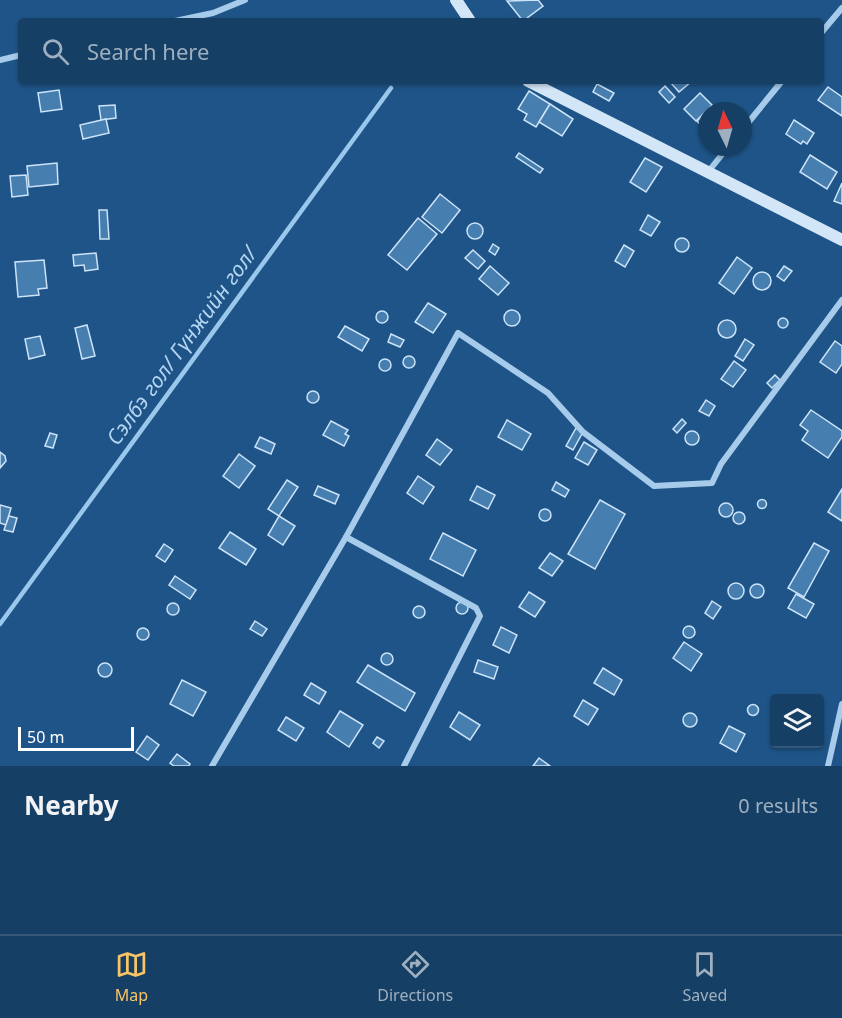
<!DOCTYPE html>
<html lang="en">
<head>
<meta charset="utf-8">
<style>
	body { margin:0; font-family:"Noto Sans",sans-serif; background:#1f466b; color:#f1f3f6 }
	.controls { position:absolute; right:18px; bottom:18px; display:grid; overflow:hidden; border-radius:6px; box-shadow:0 2px 4px #0004 }
	.controls button { width:54px; height:54px; display:grid; place-items:center; padding:0; border:0; border-bottom:2px solid #355879; background:#163f65; color:#f1f3f6; font:30px sans-serif }
	.compass { position:absolute; left:698px; top:102px; width:54px; height:54px; border-radius:50%; background:#163f65; box-shadow:0 2px 4px #0004; rotate:355deg }
	.scale { position:absolute; left:18px; bottom:15px; width:116px; box-sizing:border-box; padding-left:6px; border:3px solid #fff; border-top:0; font-size:16px; line-height:21px; white-space:nowrap; color:#fff; -webkit-text-stroke:4px #1e5487; paint-order:stroke }
	.list { margin:0; padding:0; list-style:none }
	h2 { display:flex; justify-content:space-between; align-items:center; height:78px; margin:0; padding:0 24px; font-size:26px }
	h2 small { font-size:20px; font-weight:400; color:#9eafbf }
	.icon { flex:none; width:33px; height:33px; fill:none; stroke:currentColor; stroke-width:2; stroke-linecap:round; stroke-linejoin:round }
	.map { position:relative; flex:none; width:842px; height:766px; overflow:hidden }
	.search { position:absolute; background:#163f65; box-shadow:0 2px 4px #0004; left:18px; right:18px; top:18px; height:66px; display:flex; align-items:center; gap:15px; box-sizing:border-box; padding:0 21px; border-radius:6px; color:#9eafbf; font-size:22px }
	.sheet { height:168px; background:#163f65 }
	nav { display:flex; justify-content:space-around; align-items:center; box-sizing:border-box; height:84px; border-top:2px solid #355879; background:#163f65; font-size:16px; color:#9eafbf }
	nav a { display:grid; justify-items:center; gap:3px }
	nav .on { color:#fac466 }
	.map>svg:first-child { display:block }
</style>
</head>
<body>
<div class="map">
<svg width="842" height="766" viewBox="0 0 842 766">
	<rect width="100%" height="100%" fill="#1e5487"/>
	<g fill="none" stroke-linecap="round" stroke-linejoin="round">
		<polyline stroke="#9ac7ec" stroke-width="4.5" points="0,624 391,88"/>
	</g>
	<g fill="#467eb0" stroke="#cce3f8" stroke-width="1.5">
		<polygon points="538,0 543,6 523,21 507,1"/>
		<polygon points="673,81 692,81 679,92 671,83"/>
		<polygon points="597,84 614,93 609,101 593,92"/>
		<polygon points="665,86 675,97 669,103 659,92"/>
		<polygon points="828,87 842,97 842,116 818,100"/>
		<polygon points="59,90 62,109 41,112 38,93"/>
		<polygon points="529,91 550,104 536,127 524,120 527,114 518,109"/>
		<polygon points="700,93 712,105 696,121 684,109"/>
		<polygon points="550,104 573,119 562,136 539,122"/>
		<polygon points="115,105 116,118 101,120 99,106"/>
		<polygon points="707,111 707,132 697,121"/>
		<polygon points="106,119 109,133 83,139 80,125"/>
		<polygon points="794,120 814,133 807,144 803,141 801,144 786,134"/>
		<polygon points="519,153 543,169 540,173 516,157"/>
		<polygon points="810,155 837,172 827,189 800,172"/>
		<polygon points="645,158 662,167 646,192 630,182"/>
		<polygon points="57,163 58,184 29,187 27,166"/>
		<polygon points="26,175 28,195 12,197 10,176"/>
		<polygon points="842,183 842,204 834,201"/>
		<polygon points="440,194 460,210 442,233 422,217"/>
		<polygon points="99,210 107,210 109,239 100,239"/>
		<polygon points="648,215 660,222 651,236 640,230"/>
		<polygon points="418,218 437,234 407,270 388,255"/>
		<circle cx="475" cy="231" r="8"/>
		<circle cx="682" cy="245" r="7"/>
		<polygon points="493,244 499,248 495,255 489,251"/>
		<polygon points="624,245 634,251 625,267 615,261"/>
		<polygon points="473,250 485,261 478,269 465,258"/>
		<polygon points="96,253 98,269 85,271 84,265 74,266 73,255"/>
		<polygon points="737,257 752,268 734,294 719,283"/>
		<polygon points="44,260 47,288 38,289 39,295 18,297 15,262"/>
		<polygon points="490,266 509,283 498,295 479,279"/>
		<polygon points="784,266 792,271 784,281 777,276"/>
		<circle cx="762" cy="281" r="9"/>
		<polygon points="428,303 446,314 433,333 415,322"/>
		<circle cx="512" cy="318" r="8"/>
		<circle cx="382" cy="317" r="6"/>
		<circle cx="783" cy="323" r="5"/>
		<circle cx="727" cy="329" r="9"/>
		<polygon points="87,325 95,356 82,359 75,328"/>
		<polygon points="345,326 369,339 362,351 338,337"/>
		<polygon points="391,334 404,340 400,347 388,342"/>
		<polygon points="40,336 45,355 29,359 25,339"/>
		<polygon points="745,339 754,345 743,361 735,356"/>
		<polygon points="835,341 842,346 842,364 836,373 820,362"/>
		<circle cx="409" cy="362" r="6"/>
		<circle cx="385" cy="365" r="6"/>
		<polygon points="734,361 746,370 733,387 721,379"/>
		<polygon points="775,375 780,380 772,388 767,383"/>
		<circle cx="313" cy="397" r="6"/>
		<polygon points="706,400 715,406 709,416 699,411"/>
		<polygon points="811,410 842,431 842,437 828,458 802,440 808,431 800,425"/>
		<polygon points="682,419 686,423 677,433 673,429"/>
		<polygon points="507,420 531,434 522,450 498,437"/>
		<polygon points="331,421 348,430 345,434 349,436 344,446 323,435"/>
		<polygon points="576,428 583,432 573,450 566,446"/>
		<circle cx="692" cy="438" r="7"/>
		<polygon points="50,433 57,435 53,448 45,446"/>
		<polygon points="260,437 275,444 271,454 255,447"/>
		<polygon points="437,439 452,450 440,465 426,455"/>
		<polygon points="584,442 597,450 588,465 575,458"/>
		<polygon points="0,452 5,456 6,461 0,468"/>
		<polygon points="239,454 255,466 239,488 223,476"/>
		<polygon points="418,476 434,487 423,504 407,493"/>
		<polygon points="287,480 298,487 279,516 268,509"/>
		<polygon points="556,482 569,490 565,497 552,490"/>
		<polygon points="318,486 339,495 335,504 314,495"/>
		<polygon points="477,486 495,495 488,509 470,500"/>
		<polygon points="842,489 842,521 828,512"/>
		<circle cx="762" cy="504" r="4.5"/>
		<polygon points="600,500 625,514 595,569 568,554"/>
		<circle cx="726" cy="510" r="7"/>
		<polygon points="0,505 11,508 6,525 0,523"/>
		<circle cx="545" cy="515" r="6"/>
		<circle cx="739" cy="518" r="6"/>
		<polygon points="9,516 17,518 13,532 4,530"/>
		<polygon points="279,516 295,526 283,545 268,535"/>
		<polygon points="230,532 256,549 246,565 219,548"/>
		<polygon points="443,533 476,550 463,576 430,559"/>
		<polygon points="814,543 829,551 804,597 788,588"/>
		<polygon points="164,544 173,550 165,562 156,556"/>
		<polygon points="550,553 563,561 552,576 539,568"/>
		<polygon points="175,576 196,590 190,599 169,585"/>
		<circle cx="736" cy="591" r="8"/>
		<circle cx="757" cy="591" r="7"/>
		<polygon points="529,592 545,602 535,617 519,607"/>
		<polygon points="796,594 814,604 806,618 788,608"/>
		<polygon points="712,601 721,607 713,619 705,613"/>
		<circle cx="462" cy="608" r="6"/>
		<circle cx="173" cy="609" r="6"/>
		<circle cx="419" cy="612" r="6"/>
		<polygon points="255,621 267,629 262,636 250,629"/>
		<circle cx="689" cy="632" r="6"/>
		<polygon points="501,627 517,635 509,653 493,645"/>
		<circle cx="143" cy="634" r="6"/>
		<polygon points="684,642 702,654 691,671 673,658"/>
		<circle cx="387" cy="659" r="6"/>
		<polygon points="478,660 498,667 494,679 474,672"/>
		<circle cx="105" cy="670" r="7"/>
		<polygon points="368,665 415,693 405,711 357,682"/>
		<polygon points="603,668 622,680 614,695 594,683"/>
		<polygon points="182,680 206,692 193,716 170,704"/>
		<polygon points="311,683 326,692 319,704 304,695"/>
		<polygon points="583,700 598,709 588,725 574,716"/>
		<circle cx="753" cy="710" r="5.5"/>
		<polygon points="340,711 363,725 349,747 327,732"/>
		<polygon points="459,712 480,725 470,740 450,727"/>
		<circle cx="690" cy="720" r="7"/>
		<polygon points="286,717 304,728 296,741 278,730"/>
		<polygon points="729,726 745,734 736,752 720,743"/>
		<polygon points="147,736 159,745 148,760 136,752"/>
		<polygon points="377,737 384,741 379,748 373,743"/>
		<polygon points="177,754 190,764 189,766 174,766 170,763"/>
		<polygon points="539,758 550,766 533,766"/>
	</g>
	<g fill="none" stroke-linecap="round" stroke-linejoin="round">
		<g stroke="#a7cbeb" stroke-width="6">
			<polyline points="175,21 213,13 245,0"/>
			<polyline points="821,33 842,8"/>
			<polyline points="0,60 21,55"/>
			<polyline points="743,129 782,81"/>
			<polyline points="708,172 728,147"/>
			<polyline points="346,537 476,608 480,616 404,766"/>
			<polyline points="212,766 346,537 458,333 548,393 583,432 654,486 712,483 721,464 842,300"/>
			<polyline points="828,766 842,704"/>
		</g>
		<g stroke="#d3e6f8" stroke-width="12">
			<polyline points="456,0 470,21"/>
			<polyline points="528,81 842,240"/>
		</g>
	</g>
	<g text-anchor="middle" stroke-width="5" stroke-linejoin="round" paint-order="stroke">
		<g font-size="21" font-style="italic" fill="#b3d5f2" stroke="#1e5487">
			<text transform="translate(182 346) rotate(-54)" y="7">Сэлбэ гол/ Гүнжийн гол/</text>
		</g>
	</g>
</svg>
<div class="controls">
<button><svg class="icon" aria-label="layers" viewBox="0 0 24 24"><path d="M12 4l9 5-9 5-9-5zM3 14l9 5 9-5"/></svg></button>
</div>
<svg class="compass" viewBox="-18 -18 36 36"><path d="M0-13l5 13h-10z" fill="#e53935"/><path d="M0 13l5-13h-10z" fill="#9eafbf"/></svg>
<div class="scale">50 m</div>
<div class="search"><svg class="icon" aria-label="search" viewBox="0 0 24 24"><circle cx="10" cy="10" r="6"/><path d="M15 15l6 6"/></svg>Search here</div>
</div>
<section class="sheet">
<h2>Nearby<small>0 results</small></h2>
<ul class="list">
</ul>
</section>
<nav>
<a class="on"><svg class="icon" aria-label="map" viewBox="0 0 24 24"><path d="M3 6l6-2 6 2 6-2v14l-6 2-6-2-6 2zM9 4v14M15 6v14"/></svg>Map</a>
<a><svg class="icon" aria-label="directions" viewBox="0 0 24 24"><path d="M12 3l9 9-9 9-9-9zM9 14v-3h6M13 9l2 2-2 2"/></svg>Directions</a>
<a><svg class="icon" aria-label="saved" viewBox="0 0 24 24"><path d="M7 4h10v16l-5-4-5 4z"/></svg>Saved</a>
</nav>
</body>
</html>
